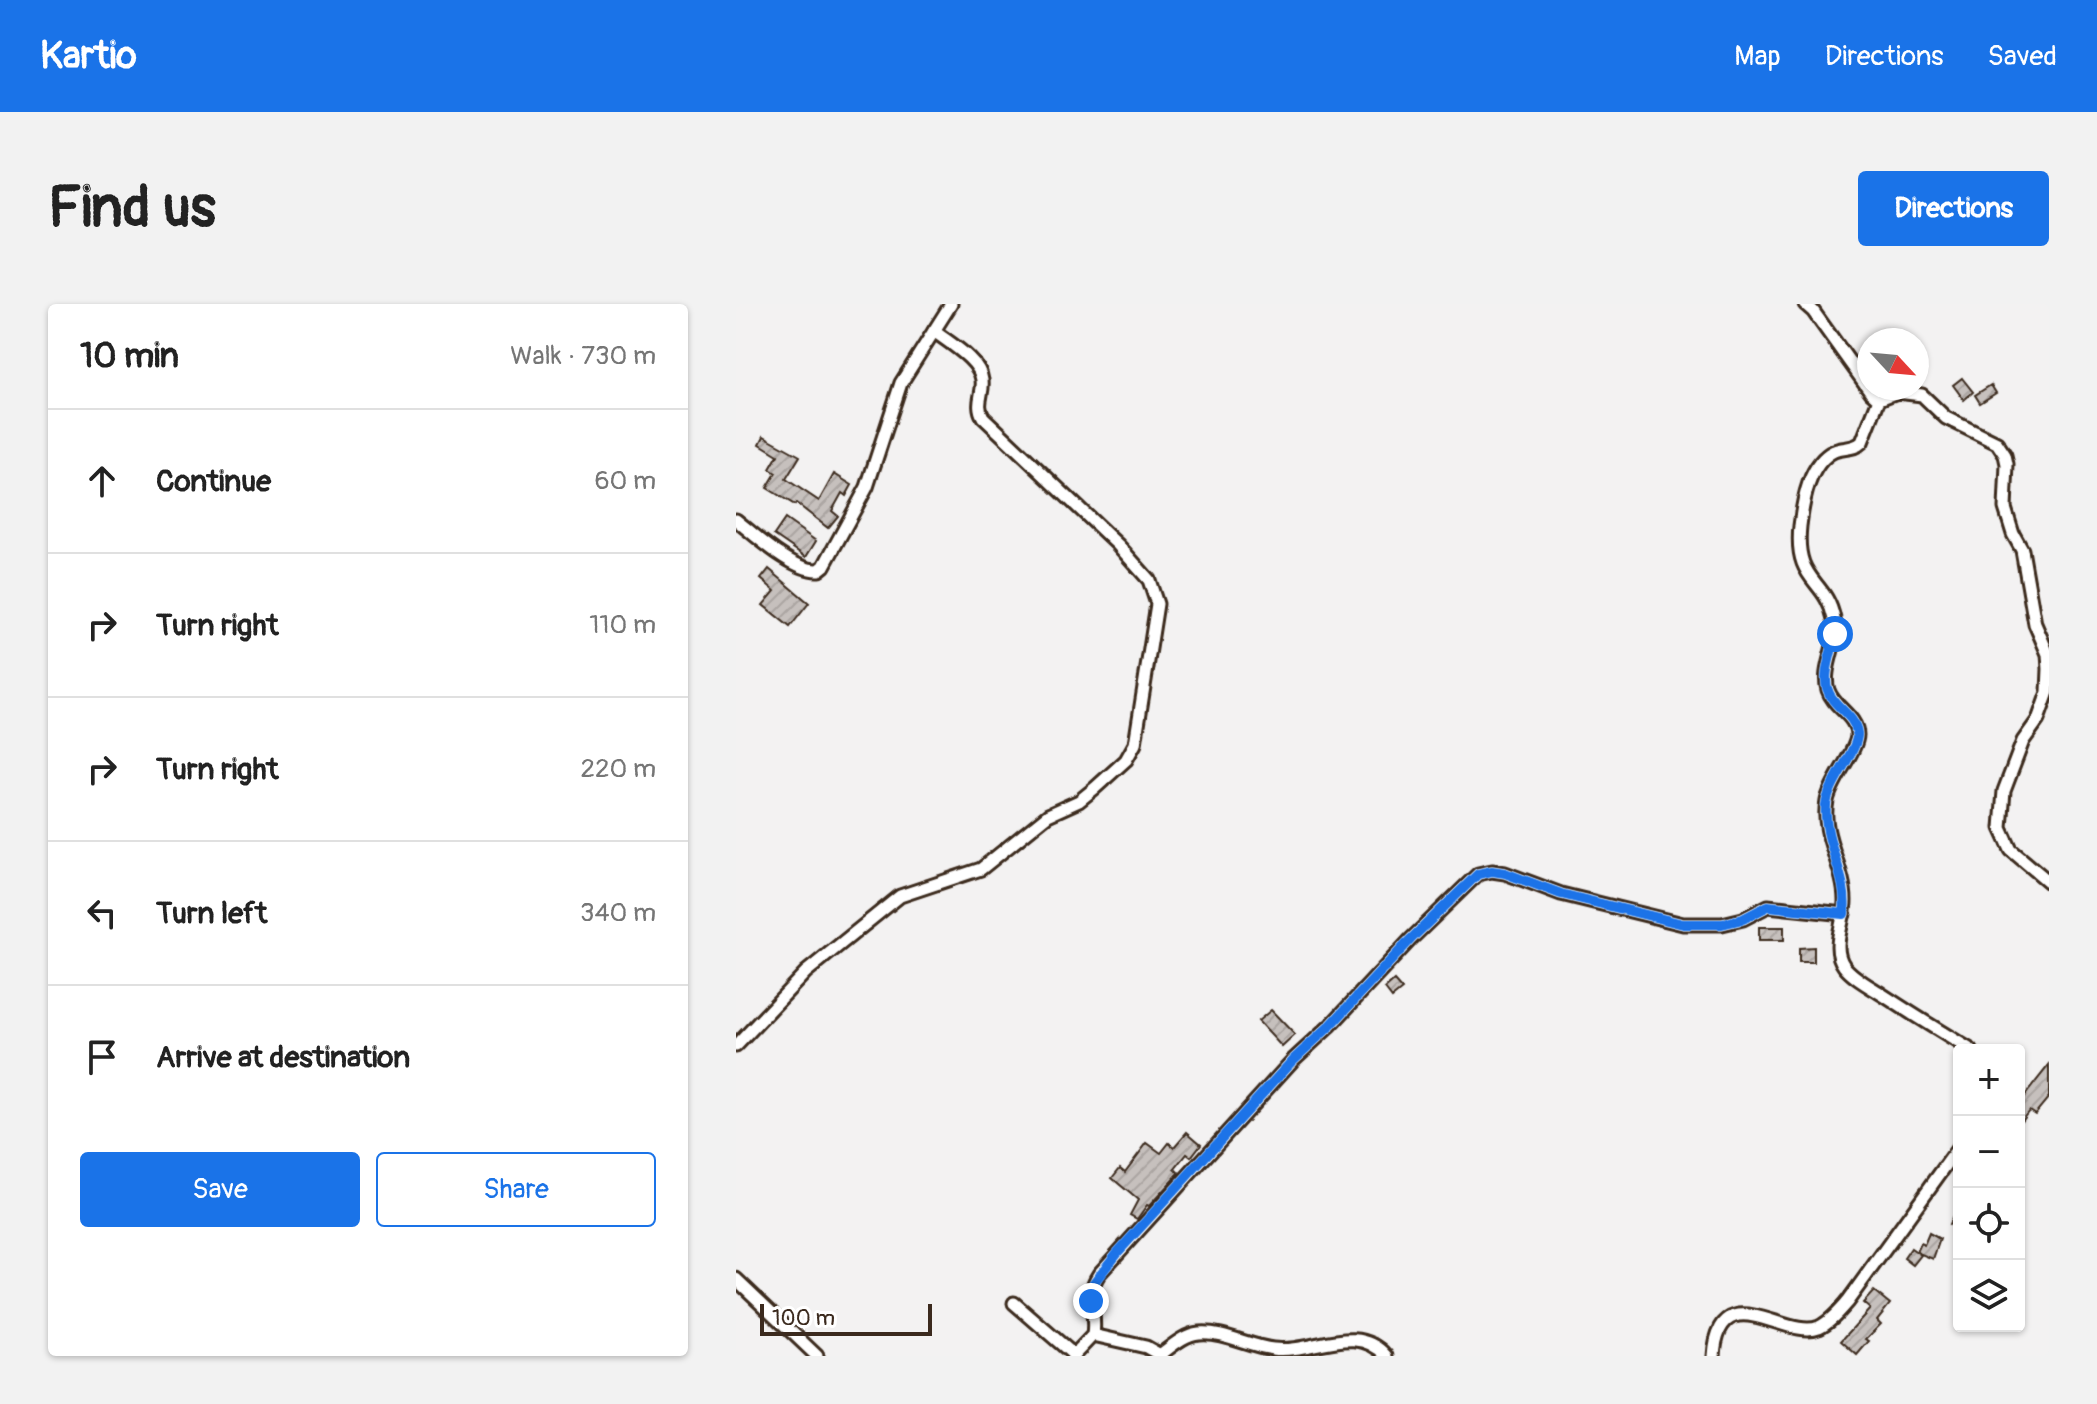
<!DOCTYPE html>
<html lang="en">
<head>
<meta charset="utf-8">
<style>
	body { margin:0; font-family:Pangolin,sans-serif; background:#f2f2f2; color:#222 }
	.controls { position:absolute; right:24px; bottom:24px; display:grid; overflow:hidden; border-radius:8px; box-shadow:0 2px 6px #0004 }
	.controls button { width:72px; height:72px; display:grid; place-items:center; padding:0; border:0; border-bottom:2px solid #e0e0e0; background:#fff; color:#222; font:40px sans-serif }
	.compass { position:absolute; left:1121px; top:24px; width:72px; height:72px; border-radius:50%; background:#fff; box-shadow:0 2px 6px #0004; rotate:116deg }
	.scale { position:absolute; left:24px; bottom:20px; width:172px; box-sizing:border-box; padding-left:8px; border:4px solid #3b2a1e; border-top:0; font-size:22px; line-height:28px; white-space:nowrap; color:#3b2a1e; -webkit-text-stroke:6px #fff; paint-order:stroke }
	.stop { position:absolute; width:24px; height:24px; margin:-18px; border:6px solid #1a73e8; border-radius:50%; background:#fff }
	.stop.end { background:#1a73e8; border-color:#fff; box-shadow:0 2px 8px #0008 }
	.list { margin:0; padding:0; list-style:none }
	h2 { display:flex; justify-content:space-between; align-items:center; height:104px; margin:0; padding:0 32px; font-size:34px }
	h2 small { font-size:26px; font-weight:400; color:#767676 }
	.list li { display:grid; grid-template-columns:52px 1fr auto; gap:24px; align-items:center; box-sizing:border-box; height:144px; padding:0 32px; border-top:2px solid #e0e0e0 }
	.list b { display:block; font-size:30px; white-space:nowrap }
	.list em { font-size:26px; font-style:normal; color:#767676 }
	.actions { display:flex; gap:16px; padding:24px 32px }
	.actions a { flex:1; padding:18px 0; border:2px solid #1a73e8; border-radius:8px; text-align:center; font-size:28px; color:#1a73e8 }
	.actions .main { background:#1a73e8; color:#fff }
	.icon { flex:none; width:44px; height:44px; fill:none; stroke:currentColor; stroke-width:2; stroke-linecap:round; stroke-linejoin:round }
	.map { position:relative; flex:none; width:1313px; height:1052px; overflow:hidden; border-radius:8px }
	header { display:flex; align-items:center; gap:48px; box-sizing:border-box; height:112px; padding:0 40px; background:#1a73e8; color:#fff }
	header strong { font-size:38px }
	nav { display:flex; gap:44px; margin-inline-start:auto; font-size:28px }
	.intro { display:flex; align-items:center; justify-content:space-between; box-sizing:border-box; height:192px; padding:0 48px }
	h1 { margin:0; font-size:56px }
	.button { padding:20px 36px; border-radius:8px; background:#1a73e8; color:#fff; font-size:28px; font-weight:700 }
	main { display:flex; gap:48px; padding:0 48px }
	aside { flex:1; background:#fff; border-radius:8px; box-shadow:0 2px 6px #0004 }
	.map>svg:first-child { display:block }
</style>
</head>
<body>
<header>
<strong>Kartio</strong>
<nav><a>Map</a><a>Directions</a><a>Saved</a></nav>
</header>
<div class="intro"><h1>Find us</h1><a class="button">Directions</a></div>
<main>
<aside>
<h2>10 min<small>Walk · 730 m</small></h2>
<ul class="list">
<li><svg class="icon" aria-label="ahead" viewBox="0 0 24 24"><path d="M12 20V5M6 11l6-6 6 6"/></svg><div><b>Continue</b></div><em>60 m</em></li>
<li><svg class="icon" aria-label="right" viewBox="0 0 24 24"><path d="M7 20v-9h11M14 6l5 5-5 5"/></svg><div><b>Turn right</b></div><em>110 m</em></li>
<li><svg class="icon" aria-label="right" viewBox="0 0 24 24"><path d="M7 20v-9h11M14 6l5 5-5 5"/></svg><div><b>Turn right</b></div><em>220 m</em></li>
<li><svg class="icon" aria-label="left" viewBox="0 0 24 24"><path d="M17 20v-9H6M10 6l-5 5 5 5"/></svg><div><b>Turn left</b></div><em>340 m</em></li>
<li><svg class="icon" aria-label="arrive" viewBox="0 0 24 24"><path d="M6 21V4h12l-3 4 3 4H6"/></svg><div><b>Arrive at destination</b></div></li>
</ul>
<div class="actions"><a class="main">Save</a><a>Share</a></div>
</aside>
<div class="map">
<svg width="1313" height="1052" viewBox="0 0 1313 1052">
	<defs>
		<pattern id="building-hatch" width="6" height="6" patternUnits="userSpaceOnUse" patternTransform="scale(2)"><rect width="6" height="6" fill="#c6c0bd"/><path d="M-1 1l2-2M0 6l6-6M5 7l2-2" fill="none" stroke="#aba5a2"/></pattern>
	</defs>
	<rect width="100%" height="100%" fill="#f3f2f2"/>
	<filter id="ink" filterUnits="userSpaceOnUse"><feTurbulence type="fractalNoise" baseFrequency=".0125" numOctaves="2"/><feDisplacementMap in="SourceGraphic" scale="16" xChannelSelector="R" yChannelSelector="G"/><feConvolveMatrix kernelMatrix="1 2 1 2 8 2 1 2 1" color-interpolation-filters="sRGB"/></filter>
	<g filter="url(#ink)">
		<g fill="url(#building-hatch)" stroke="#3b2a1e" stroke-width="2">
			<polygon points="1226,74 1237,88 1228,96 1217,81"/>
			<polygon points="1255,81 1260,89 1244,99 1239,91"/>
			<polygon points="28,132 64,152 50,175 83,197 98,170 116,181 110,192 106,189 96,207 102,212 92,224 60,199 59,201 31,184 40,169 34,165 42,151 24,140"/>
			<polygon points="49,215 80,237 70,253 38,231"/>
			<polygon points="33,265 73,299 54,323 27,301 39,287 25,275"/>
			<rect x="1023" y="623" width="25" height="13"/>
			<polygon points="1078,643 1078,658 1063,658 1063,644"/>
			<polygon points="658,677 666,686 656,694 649,685"/>
			<polygon points="535,706 559,731 546,743 522,717"/>
			<polygon points="1313,761 1313,793 1299,810 1293,806 1283,819 1283,799"/>
			<polygon points="451,828 465,840 455,853 451,850 439,865 443,869 413,902 411,901 401,915 394,911 402,896 376,874 384,864 389,868 411,839 425,849 433,839 438,843"/>
			<polygon points="1223,899 1223,926 1213,920"/>
			<polygon points="1193,929 1204,935 1197,955 1180,948 1184,939 1188,941"/>
			<polygon points="1175,944 1185,951 1177,961 1168,954"/>
			<polygon points="1138,987 1154,1000 1141,1016 1145,1020 1130,1035 1133,1037 1121,1051 1105,1037 1134,1005 1127,999"/>
		</g>
		<g fill="none" stroke-linecap="round" stroke-linejoin="round">
			<g stroke="#3b2a1e" stroke-width="17">
				<g id="minor">
					<path d="M 1069,0 L 1077,7 L 1135,88 L 1143,95 L 1126,138 C 1118,146 1108,143 1098,147 C 1073,159 1067,197 1064,222 C 1058,279 1090,274 1098,315 C 1104,339 1085,364 1092,386 C 1098,404 1121,412 1121,431 C 1121,447 1095,476 1091,497 C 1084,531 1109,563 1109,597 C 1109,618 1094,643 1108,662 C 1117,674 1135,683 1147,691 C 1176,710 1205,728 1235,746"/>
					<polyline points="1143,95 1161,88 1186,91 1210,114 1261,139 1269,151 1271,160 1269,204 1277,230 1286,246 1299,320 1312,350 1313,365 1312,388 1302,416 1287,437 1268,487 1265,524 1275,546 1313,578"/>
					<path d="M 0,216 C 19,231 58,268 83,266 L 88,262 L 131,183 L 165,79 L 215,0"/>
					<path d="M 0,742 L 70,668 L 164,592 L 245,565 L 312,511 L 343,497 L 359,484 L 390,456 L 399,440 L 421,300 L 413,276 L 382,241 L 247,113 C 239,99 248,90 246,76 C 244,56 213,39 198,27"/>
					<polyline points="0,975 81,1052"/>
					<polyline points="278,999 338,1051"/>
					<polyline points="357,1031 410,1043 426,1052"/>
					<path d="M 425,1050 C 436,1042 449,1030 463,1029 C 488,1027 512,1042 537,1045 C 575,1050 621,1017 651,1052"/>
					<path d="M 337,1052 L 357,1031 C 361,1007 348,992 363,970 L 557,756 L 595,721 L 675,635 L 742,570 L 756,567 L 769,569 L 825,590 L 947,620 L 986,620 L 1007,615 L 1032,602 L 1108,610"/>
					<path d="M 978,1052 C 983,971 1050,1037 1083,1023 C 1094,1018 1103,1007 1111,998 L 1223,843"/>
				</g>
			</g>
			<use href="#minor" stroke="#fff" stroke-width="11"/>
		</g>
	</g>
	<g fill="none" stroke-linecap="round" stroke-linejoin="round" filter="url(#ink)">
		<path stroke="#1a73e8" stroke-width="10" d="M 355,997 L 356,981 L 381,949 L 557,756 L 595,721 L 675,635 L 742,570 L 756,567 L 769,569 L 825,590 L 947,620 L 986,620 L 1007,615 L 1032,602 L 1108,610 C 1113,572 1087,539 1090,502 C 1092,478 1123,446 1121,429 C 1119,410 1096,403 1091,384 C 1087,368 1097,346 1099,330"/>
	</g>
</svg>
<div class="controls">
<button>+</button>
<button>−</button>
<button><svg class="icon" aria-label="locate" viewBox="0 0 24 24"><circle cx="12" cy="12" r="6"/><path d="M12 2v4M12 18v4M2 12h4M18 12h4"/></svg></button>
<button><svg class="icon" aria-label="layers" viewBox="0 0 24 24"><path d="M12 4l9 5-9 5-9-5zM3 14l9 5 9-5"/></svg></button>
</div>
<svg class="compass" viewBox="-18 -18 36 36"><path d="M0-13l5 13h-10z" fill="#e53935"/><path d="M0 13l5-13h-10z" fill="#767676"/></svg>
<div class="scale">100 m</div>
<div class="stop" style="left:1099px;top:330px"></div>
<div class="stop end" style="left:355px;top:997px"></div>
</div>
</main>
</body>
</html>
